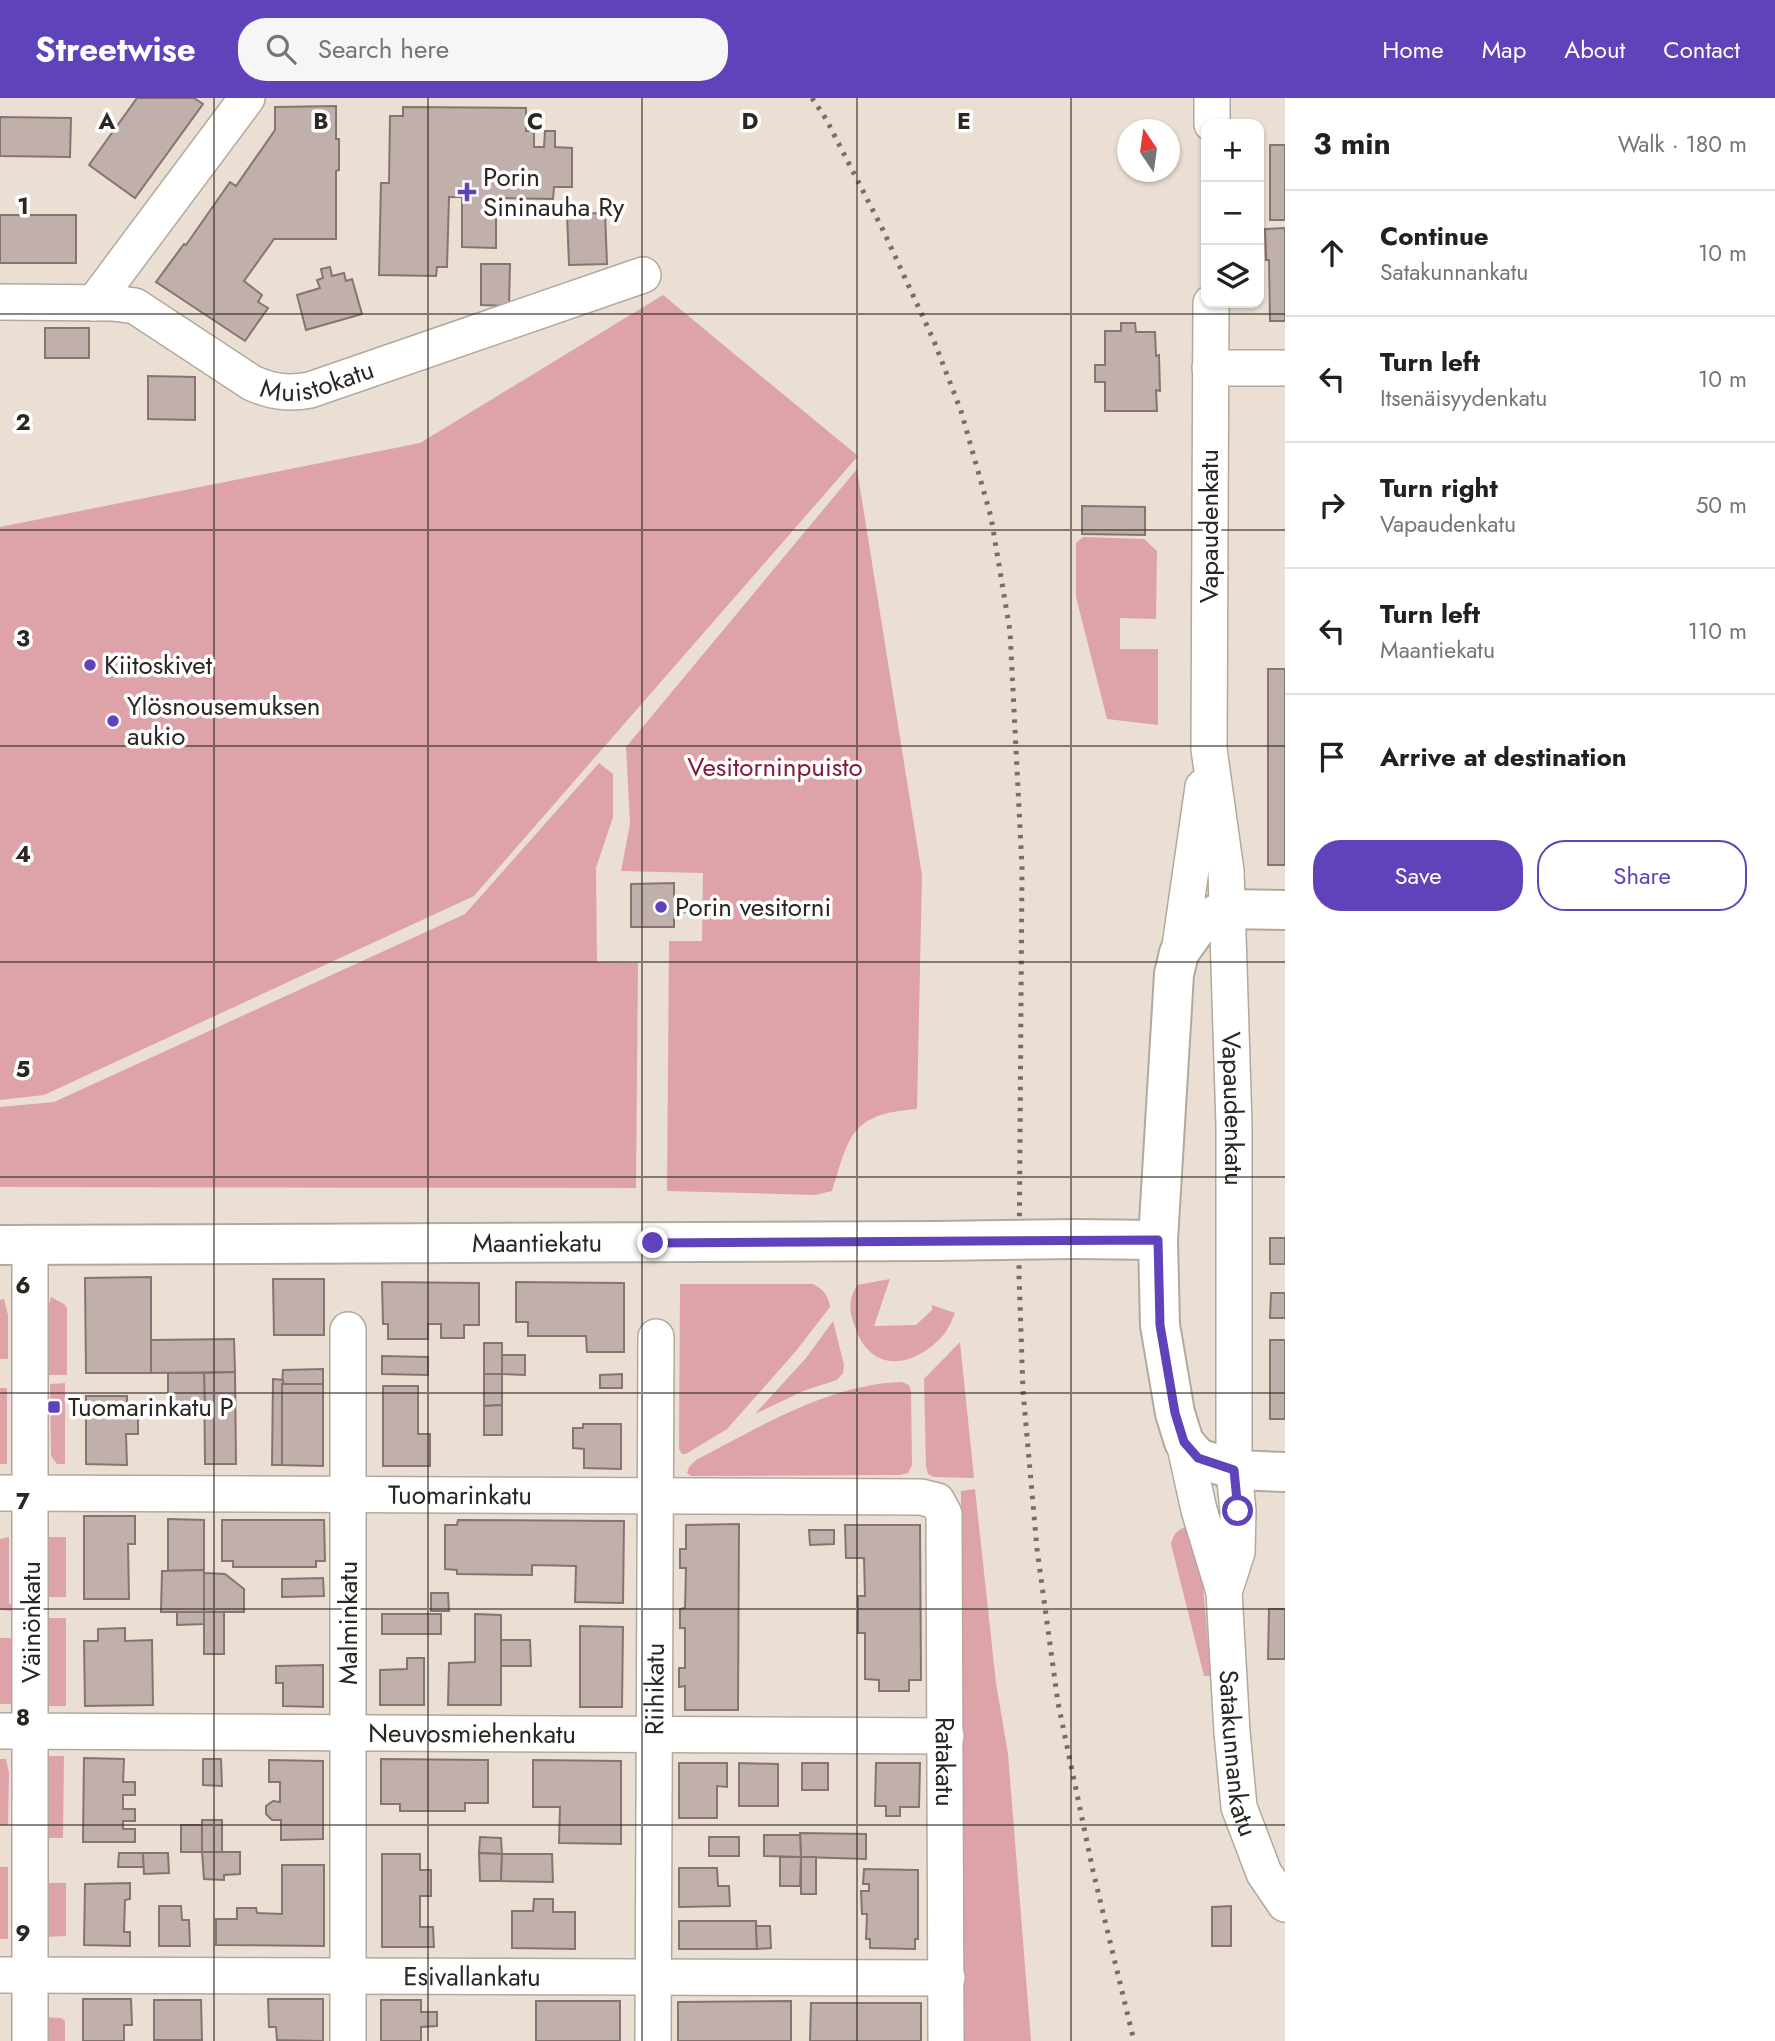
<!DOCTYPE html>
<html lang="en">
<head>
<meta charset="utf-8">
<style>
	body { margin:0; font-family:Jost,sans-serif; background:#f6f6f6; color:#202124 }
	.controls { position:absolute; right:21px; top:21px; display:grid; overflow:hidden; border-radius:14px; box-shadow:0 2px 5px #0004 }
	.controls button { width:63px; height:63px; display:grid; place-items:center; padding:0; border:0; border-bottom:2px solid #e0e0e0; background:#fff; color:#202124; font:35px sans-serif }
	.compass { position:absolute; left:1117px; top:21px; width:63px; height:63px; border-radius:50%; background:#fff; box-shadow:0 2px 5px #0004; rotate:347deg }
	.stop { position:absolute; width:21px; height:21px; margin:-16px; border:5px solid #6042ba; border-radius:50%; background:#fff }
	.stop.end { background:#6042ba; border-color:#fff; box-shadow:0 2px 7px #0008 }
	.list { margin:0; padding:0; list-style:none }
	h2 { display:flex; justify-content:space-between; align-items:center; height:91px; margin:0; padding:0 28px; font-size:30px }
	h2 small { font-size:23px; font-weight:400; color:#757577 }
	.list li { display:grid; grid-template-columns:46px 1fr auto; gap:21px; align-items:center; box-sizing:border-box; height:126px; padding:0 28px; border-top:2px solid #e0e0e0 }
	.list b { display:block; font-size:26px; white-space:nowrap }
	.list p { margin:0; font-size:23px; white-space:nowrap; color:#757577 }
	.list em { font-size:23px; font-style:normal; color:#757577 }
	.actions { display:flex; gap:14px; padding:21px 28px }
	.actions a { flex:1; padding:16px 0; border:2px solid #6042ba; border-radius:28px; text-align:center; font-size:24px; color:#6042ba }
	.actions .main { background:#6042ba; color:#fff }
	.icon { flex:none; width:38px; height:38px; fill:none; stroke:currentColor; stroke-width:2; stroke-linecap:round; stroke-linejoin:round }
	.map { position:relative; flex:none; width:1285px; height:1943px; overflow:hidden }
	header { display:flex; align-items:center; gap:42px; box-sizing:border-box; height:98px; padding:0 35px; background:#6042ba; color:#fff }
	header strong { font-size:33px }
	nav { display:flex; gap:38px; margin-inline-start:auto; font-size:24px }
	.search { width:490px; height:63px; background:#f6f6f6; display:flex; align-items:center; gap:18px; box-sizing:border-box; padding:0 24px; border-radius:28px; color:#757577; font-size:26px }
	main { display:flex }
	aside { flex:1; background:#fff }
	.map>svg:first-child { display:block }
</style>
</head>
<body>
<header>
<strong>Streetwise</strong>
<div class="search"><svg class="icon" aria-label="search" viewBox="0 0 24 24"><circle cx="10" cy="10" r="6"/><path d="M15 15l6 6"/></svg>Search here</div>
<nav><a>Home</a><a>Map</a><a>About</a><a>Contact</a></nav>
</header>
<main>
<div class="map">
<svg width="1285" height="1943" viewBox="0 0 1285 1943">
	<rect width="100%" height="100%" fill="#ebdfd3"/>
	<g fill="#dea3a9">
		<polygon points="663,197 858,358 474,798 44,997 0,1002 0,429 420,345"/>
		<path d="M 857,371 L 922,777 L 917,1011 C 850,1016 850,1037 832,1093 L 815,1097 L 667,1093 L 669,843 L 702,843 L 703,775 L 621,773 L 630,726 L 626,649 Z"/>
		<polygon points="1083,439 1144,441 1157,453 1156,521 1120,520 1120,551 1158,551 1158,627 1107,621 1076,499 1076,445"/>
		<polygon points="599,665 613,676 613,719 596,770 597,864 638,865 636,1090 0,1089 0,1009 54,1004 465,816"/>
		<path d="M 890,1181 L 874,1228 L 916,1227 L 932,1212 L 932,1207 L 955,1215 C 952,1222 949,1229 945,1235 C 917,1269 871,1278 855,1229 C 849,1213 848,1202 857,1187 Z"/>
		<path d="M 680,1186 L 813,1186 C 824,1192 828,1197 830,1209 L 796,1253 L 727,1331 L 686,1356 L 682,1356 L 679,1351 Z"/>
		<polygon points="51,1199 64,1206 67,1210 67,1277 48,1277 47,1214"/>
		<polygon points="4,1201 8,1217 8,1261 0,1261 0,1202"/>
		<polygon points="833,1223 844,1267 843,1275 837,1282 803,1293 755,1316 806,1260"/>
		<polygon points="960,1244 974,1380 934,1379 928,1376 926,1369 924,1281"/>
		<path d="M 902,1284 L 909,1287 L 911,1293 L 912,1367 L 908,1375 L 900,1377 L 691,1378 L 687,1375 L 689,1369 L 696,1362 C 760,1329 829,1286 902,1284 Z"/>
		<polygon points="65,1285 65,1366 57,1366 51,1358 50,1286"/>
		<rect x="0" y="1290" width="7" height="76"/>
		<polygon points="975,1391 996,1585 1008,1656 1031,1943 964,1943 961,1393"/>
		<path d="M 1191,1427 L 1203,1488 L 1211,1578 L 1204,1578 L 1171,1446 C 1174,1433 1180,1431 1191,1427 Z"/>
		<polygon points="9,1439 9,1505 13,1508 13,1513 0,1512 0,1441"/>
		<rect x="46" y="1439" width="20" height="60"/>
		<polygon points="46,1520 66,1520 66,1608 48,1608 46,1601"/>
		<polygon points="0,1540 13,1540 13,1595 11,1606 0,1606"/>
		<polygon points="46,1658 64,1658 63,1740 43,1740"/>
		<polygon points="0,1661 6,1661 9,1675 8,1727 0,1727"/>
		<rect x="0" y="1769" width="8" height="72"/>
		<polygon points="46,1785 66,1785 66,1838 46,1839"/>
		<polygon points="43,1919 61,1920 65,1923 65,1943 43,1943"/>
	</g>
	<g fill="#c0afaa" stroke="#847570" stroke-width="2">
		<polygon points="137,0 194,0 203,6 135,100 89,67"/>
		<polygon points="336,8 336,41 339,41 339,72 336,73 336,141 274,141 244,183 262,197 258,204 268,210 245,243 156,184 184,146 186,147 230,84 236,88 275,32 275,9"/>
		<polygon points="403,9 526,10 526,33 534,33 534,49 544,49 545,33 555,33 555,49 572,50 572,89 554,89 553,101 496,100 496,150 462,149 462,99 449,99 447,169 437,169 436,178 379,177 381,85 389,85 390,18 403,18"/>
		<polygon points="0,19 71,20 70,59 0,58"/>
		<rect x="1270" y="47" width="15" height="75"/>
		<polygon points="605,115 607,166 569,167 567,116"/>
		<rect x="0" y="117" width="76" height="48"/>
		<polygon points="1285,130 1285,223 1270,223 1269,162 1266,162 1265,131"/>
		<polygon points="481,166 510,166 509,208 481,207"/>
		<polygon points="330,169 332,178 344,175 346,183 352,181 362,216 306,232 297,197 320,190 317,182 323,180 321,171"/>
		<polygon points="1121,225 1135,225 1136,234 1155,234 1156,258 1159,257 1160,293 1156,292 1157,313 1105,313 1105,284 1095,284 1095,267 1105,267 1105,233 1121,233"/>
		<rect x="45" y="230" width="44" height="30"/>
		<polygon points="148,278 195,279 195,322 148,321"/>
		<polygon points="1082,408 1145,409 1145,437 1082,436"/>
		<rect x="1268" y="571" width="17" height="196"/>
		<polygon points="674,785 674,799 685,799 690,807 685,814 674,815 674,829 631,829 631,786"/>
		<rect x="1270" y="1140" width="15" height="26"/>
		<polygon points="151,1179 151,1275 86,1275 85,1180"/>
		<polygon points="273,1181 324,1181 324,1237 274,1237"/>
		<polygon points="382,1184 479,1185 479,1227 464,1227 464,1240 441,1240 441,1226 428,1226 428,1241 388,1241 388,1226 383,1226"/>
		<polygon points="516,1184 624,1185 624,1254 587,1254 586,1238 528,1238 528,1224 516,1224"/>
		<polygon points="1271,1195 1285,1195 1285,1220 1270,1220"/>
		<polygon points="234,1241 235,1274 151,1275 151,1242"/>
		<rect x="1270" y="1242" width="15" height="79"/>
		<rect x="484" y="1245" width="18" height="31"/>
		<polygon points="502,1257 525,1257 525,1277 502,1276"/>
		<polygon points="382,1258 428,1259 428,1277 382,1276"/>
		<polygon points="323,1271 323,1286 282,1286 283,1272"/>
		<polygon points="235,1274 236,1366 205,1366 204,1275"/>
		<polygon points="168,1275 204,1275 205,1313 168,1313"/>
		<polygon points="484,1276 502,1276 502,1307 484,1308"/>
		<polygon points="622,1276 622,1290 600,1290 600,1277"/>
		<polygon points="273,1281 283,1282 282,1367 272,1367"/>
		<polygon points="282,1286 323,1286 323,1368 282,1367"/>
		<polygon points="383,1288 418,1288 418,1336 430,1336 430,1368 383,1368"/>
		<polygon points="86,1298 127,1298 127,1315 138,1315 138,1336 126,1336 127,1367 86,1366"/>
		<polygon points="502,1307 502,1337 484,1337 484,1308"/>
		<polygon points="583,1326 621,1326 621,1371 584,1370 584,1351 573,1350 573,1330 583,1330"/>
		<polygon points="84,1418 135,1418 135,1446 128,1446 129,1501 84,1501"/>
		<polygon points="168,1421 204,1422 204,1472 168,1473"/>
		<polygon points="222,1422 324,1422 325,1463 316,1463 316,1469 233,1469 233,1463 222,1463"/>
		<polygon points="458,1422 624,1423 623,1505 575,1504 576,1468 532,1467 532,1477 457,1476 457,1472 445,1471 445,1427 457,1427"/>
		<polygon points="739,1426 738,1612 685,1612 685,1588 679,1589 679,1570 685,1570 685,1530 680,1530 680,1511 685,1510 686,1470 680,1470 680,1451 686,1451 686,1427"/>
		<polygon points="845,1427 920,1427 921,1582 909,1582 909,1593 879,1593 879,1582 865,1581 865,1535 858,1535 858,1498 865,1498 864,1460 846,1460"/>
		<polygon points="809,1432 834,1432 834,1446 810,1447"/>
		<polygon points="204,1472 204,1514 161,1514 162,1473"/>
		<polygon points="204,1475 225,1476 244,1491 244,1514 204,1514"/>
		<polygon points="323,1480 324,1498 282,1499 282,1481"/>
		<polygon points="431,1495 448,1495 449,1513 431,1513"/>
		<polygon points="1269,1511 1285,1511 1285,1561 1268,1561"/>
		<polygon points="177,1514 204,1514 204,1526 177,1527"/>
		<rect x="204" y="1514" width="20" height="42"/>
		<rect x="382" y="1516" width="59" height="20"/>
		<polygon points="475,1516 501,1517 501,1607 448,1607 449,1565 475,1564"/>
		<polygon points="580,1528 623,1529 622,1609 580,1609"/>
		<polygon points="125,1530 125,1543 152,1542 153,1607 85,1608 84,1543 98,1543 98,1531"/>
		<polygon points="501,1542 530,1542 531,1568 501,1568"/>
		<polygon points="407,1560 424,1560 424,1607 380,1607 380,1572 407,1571"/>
		<polygon points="323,1567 323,1609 283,1608 283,1585 276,1585 276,1568"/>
		<polygon points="84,1660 124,1661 123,1684 135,1684 135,1697 123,1697 123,1711 135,1711 135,1723 123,1723 123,1731 135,1731 135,1744 83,1744"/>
		<polygon points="203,1661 221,1661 222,1688 203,1687"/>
		<polygon points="381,1661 488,1662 488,1705 465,1705 465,1713 400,1713 400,1706 381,1706"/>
		<polygon points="269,1662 323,1663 323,1741 281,1742 281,1722 272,1722 266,1716 266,1708 273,1703 280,1704 280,1684 269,1684"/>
		<polygon points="533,1662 621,1663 621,1746 559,1745 560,1709 533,1709"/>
		<polygon points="679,1665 727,1665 727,1689 717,1688 717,1720 679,1720"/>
		<polygon points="739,1665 778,1666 778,1708 739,1708"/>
		<rect x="802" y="1665" width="26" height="27"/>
		<polygon points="876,1665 920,1665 919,1709 900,1709 900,1718 886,1718 886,1708 875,1708"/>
		<rect x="202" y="1722" width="20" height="32"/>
		<rect x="181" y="1727" width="21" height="27"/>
		<polygon points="800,1735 866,1736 866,1761 801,1759"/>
		<polygon points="764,1737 800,1737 801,1759 764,1758"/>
		<polygon points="480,1739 501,1740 502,1756 479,1755"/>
		<rect x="709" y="1739" width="30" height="19"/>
		<polygon points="202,1754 240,1754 240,1776 224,1777 224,1782 204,1781"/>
		<polygon points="119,1755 143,1755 144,1769 118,1769"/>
		<polygon points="143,1755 168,1755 169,1775 144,1776"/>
		<polygon points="479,1755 502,1756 501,1783 480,1783"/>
		<polygon points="382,1756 420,1756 420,1772 431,1772 431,1798 420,1798 420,1829 433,1829 434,1849 382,1849"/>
		<polygon points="502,1756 552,1756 553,1784 501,1783"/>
		<polygon points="780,1759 801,1759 800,1788 780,1788"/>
		<rect x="801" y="1759" width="15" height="37"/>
		<polygon points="282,1767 324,1767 324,1848 216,1847 216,1821 237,1821 237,1810 256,1810 257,1815 282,1816"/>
		<polygon points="679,1770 717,1770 718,1788 729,1788 730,1808 679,1809"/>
		<polygon points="864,1771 918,1772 918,1841 915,1841 915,1851 870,1850 870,1841 866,1841 867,1816 862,1816 861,1793 869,1793 869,1786 863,1786"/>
		<polygon points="130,1785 130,1801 125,1802 124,1834 130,1834 130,1848 84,1847 85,1786"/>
		<polygon points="534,1801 553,1801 553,1814 575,1814 575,1851 512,1850 512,1813 533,1813"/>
		<polygon points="159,1808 181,1808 182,1822 189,1822 190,1848 159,1848"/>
		<polygon points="1231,1808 1231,1848 1212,1848 1212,1809"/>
		<polygon points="679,1823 756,1823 757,1851 679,1851"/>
		<polygon points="756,1828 770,1828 771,1850 757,1851"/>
		<polygon points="83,1901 131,1901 132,1927 124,1927 124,1943 83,1943"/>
		<polygon points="268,1901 323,1901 323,1943 277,1942 276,1929 269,1929"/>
		<polygon points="154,1902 201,1902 202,1942 154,1942"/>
		<polygon points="381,1902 421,1902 421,1914 437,1914 437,1928 421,1929 421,1943 381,1943"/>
		<rect x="536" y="1903" width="84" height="40"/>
		<polygon points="791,1903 791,1943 678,1943 678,1904"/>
		<polygon points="811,1905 921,1905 921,1943 810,1943"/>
	</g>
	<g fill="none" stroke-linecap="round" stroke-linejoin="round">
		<g stroke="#b3a89d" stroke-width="38">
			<g id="minor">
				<polyline points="1212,26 1212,0"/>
				<path id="s1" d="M 0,204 L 113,205 L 135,208 L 252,285 C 272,294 289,296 310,292 L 643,177"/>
				<polyline points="94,205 247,0"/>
				<path id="s2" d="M 1211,205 L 1209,651 L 1226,773 L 1234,1027 L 1234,1372 L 1238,1413 L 1237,1454 L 1224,1494"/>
				<polyline points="1210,270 1285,270"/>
				<polyline points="1179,855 1203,689"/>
				<path id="s3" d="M 1184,1344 L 1199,1412 L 1224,1494 L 1232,1634 L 1239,1709 L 1264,1775 L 1285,1806"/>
				<path id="s4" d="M 0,1395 L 921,1399 L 937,1403 L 944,1416 L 946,1943"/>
				<path id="s5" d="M 0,1633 L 946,1638"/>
				<path id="s6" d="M 0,1877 L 947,1880"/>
				<polyline points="30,1943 30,1148"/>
				<polyline points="348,1943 348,1232"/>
				<path id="s7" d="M 653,1943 L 656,1239"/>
			</g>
		</g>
		<g stroke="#b3a89d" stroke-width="42">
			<g id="major">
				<polyline points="1285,812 1226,811 1201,824 1179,855 1174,876 1158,1142 1160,1227 1175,1315 1184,1344 1198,1360 1234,1372 1285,1374"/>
				<polyline points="1076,1141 1158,1142"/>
				<path id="s8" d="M 0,1147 L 937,1143"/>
			</g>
		</g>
		<use href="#minor" stroke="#fff" stroke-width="35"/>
		<use href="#major" stroke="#fff" stroke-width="38"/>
		<polyline stroke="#766f67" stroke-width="5" stroke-dasharray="3.5 7" stroke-linecap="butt" points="812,0 826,21 883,132 934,243 961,313 991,419 1010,533 1022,769 1019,1177 1023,1293 1037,1451 1058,1605 1093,1773 1134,1943"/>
		<g stroke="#b3a89d" stroke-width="42" stroke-linecap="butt">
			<polyline id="major-bridge" points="937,1143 1076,1141"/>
		</g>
		<use href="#major-bridge" stroke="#fff" stroke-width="38"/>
	</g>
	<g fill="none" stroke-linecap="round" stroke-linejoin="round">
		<polyline stroke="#6042ba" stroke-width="9" points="653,1145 1158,1142 1160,1227 1175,1315 1184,1344 1198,1360 1234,1372 1238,1413"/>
	</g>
	<path fill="none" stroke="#2a2621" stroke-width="2" stroke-opacity="0.55" d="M 214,0 L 214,1943M 428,0 L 428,1943M 642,0 L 642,1943M 857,0 L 857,1943M 1071,0 L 1071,1943M 0,216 L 1285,216M 0,432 L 1285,432M 0,648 L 1285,648M 0,864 L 1285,864M 0,1079 L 1285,1079M 0,1295 L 1285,1295M 0,1511 L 1285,1511M 0,1727 L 1285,1727"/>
	<g fill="#6042ba" stroke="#fff" stroke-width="2.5">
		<path d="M463.5 83.5h7v7h7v7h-7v7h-7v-7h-7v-7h7z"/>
		<circle cx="90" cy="567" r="7"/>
		<circle cx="113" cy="623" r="7"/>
		<circle cx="661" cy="809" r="7"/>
		<rect x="47" y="1302" width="14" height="14" rx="3.5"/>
	</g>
	<g text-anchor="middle" stroke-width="7" stroke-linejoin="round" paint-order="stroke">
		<g font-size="26" fill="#2a2621" stroke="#fff" text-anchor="start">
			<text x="483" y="88">Porin<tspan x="483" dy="30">Sininauha Ry</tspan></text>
			<text x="104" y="576">Kiitoskivet</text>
			<text x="127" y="617">Ylösnousemuksen<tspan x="127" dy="30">aukio</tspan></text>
			<text x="675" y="818">Porin vesitorni</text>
			<text x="68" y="1318">Tuomarinkatu P</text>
		</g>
		<g font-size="26" fill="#2a2621" stroke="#fff">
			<text dy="9" stroke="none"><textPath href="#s1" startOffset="343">Muistokatu</textPath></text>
			<text transform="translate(1209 428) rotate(-90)" y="9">Vapaudenkatu</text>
			<text dy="9" stroke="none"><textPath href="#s2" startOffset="807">Vapaudenkatu</textPath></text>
			<text dy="9" stroke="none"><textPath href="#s8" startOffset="537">Maantiekatu</textPath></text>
			<text dy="9" stroke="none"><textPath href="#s4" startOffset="460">Tuomarinkatu</textPath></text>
			<text transform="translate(31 1524) rotate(-90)" y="9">Väinönkatu</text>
			<text transform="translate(348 1525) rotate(-90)" y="9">Malminkatu</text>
			<text dy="9" stroke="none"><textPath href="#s7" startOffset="352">Riihikatu</textPath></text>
			<text dy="9" stroke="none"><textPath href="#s5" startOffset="472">Neuvosmiehenkatu</textPath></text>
			<text dy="9" stroke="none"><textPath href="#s3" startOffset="317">Satakunnankatu</textPath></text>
			<text dy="9" stroke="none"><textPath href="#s4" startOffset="1200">Ratakatu</textPath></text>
			<text dy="9" stroke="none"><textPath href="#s6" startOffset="472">Esivallankatu</textPath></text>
		</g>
		<g font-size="26" fill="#811e36" stroke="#fff">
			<text x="775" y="678">Vesitorninpuisto</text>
		</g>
	</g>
	<g font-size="23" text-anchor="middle" font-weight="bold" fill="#2a2621" stroke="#fff" stroke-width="7" stroke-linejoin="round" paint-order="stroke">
		<text x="107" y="31">A</text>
		<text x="321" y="31">B</text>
		<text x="535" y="31">C</text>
		<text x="750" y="31">D</text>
		<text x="964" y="31">E</text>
		<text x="23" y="116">1</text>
		<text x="23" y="332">2</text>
		<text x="23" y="548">3</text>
		<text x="23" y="764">4</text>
		<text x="23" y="979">5</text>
		<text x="23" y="1195">6</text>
		<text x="23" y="1411">7</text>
		<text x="23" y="1627">8</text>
		<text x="23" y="1843">9</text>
	</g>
</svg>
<div class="controls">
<button>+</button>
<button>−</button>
<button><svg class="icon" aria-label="layers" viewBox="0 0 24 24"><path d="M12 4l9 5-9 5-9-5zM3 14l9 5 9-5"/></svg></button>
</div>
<svg class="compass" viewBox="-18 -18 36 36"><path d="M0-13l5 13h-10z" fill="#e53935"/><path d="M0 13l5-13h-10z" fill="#757577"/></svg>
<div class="stop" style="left:1238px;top:1413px"></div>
<div class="stop end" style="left:653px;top:1145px"></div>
</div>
<aside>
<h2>3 min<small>Walk · 180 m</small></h2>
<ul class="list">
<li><svg class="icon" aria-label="ahead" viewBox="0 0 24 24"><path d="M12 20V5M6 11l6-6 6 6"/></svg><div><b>Continue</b><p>Satakunnankatu</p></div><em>10 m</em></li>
<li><svg class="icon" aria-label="left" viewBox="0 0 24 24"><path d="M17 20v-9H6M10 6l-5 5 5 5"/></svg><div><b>Turn left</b><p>Itsenäisyydenkatu</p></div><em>10 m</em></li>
<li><svg class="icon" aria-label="right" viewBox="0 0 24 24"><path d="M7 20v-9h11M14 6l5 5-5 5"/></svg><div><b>Turn right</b><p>Vapaudenkatu</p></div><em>50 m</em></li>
<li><svg class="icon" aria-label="left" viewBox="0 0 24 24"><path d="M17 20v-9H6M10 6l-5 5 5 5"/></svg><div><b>Turn left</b><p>Maantiekatu</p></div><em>110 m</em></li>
<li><svg class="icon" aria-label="arrive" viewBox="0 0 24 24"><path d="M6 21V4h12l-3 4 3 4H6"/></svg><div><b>Arrive at destination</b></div></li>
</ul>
<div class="actions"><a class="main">Save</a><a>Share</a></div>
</aside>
</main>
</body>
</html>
